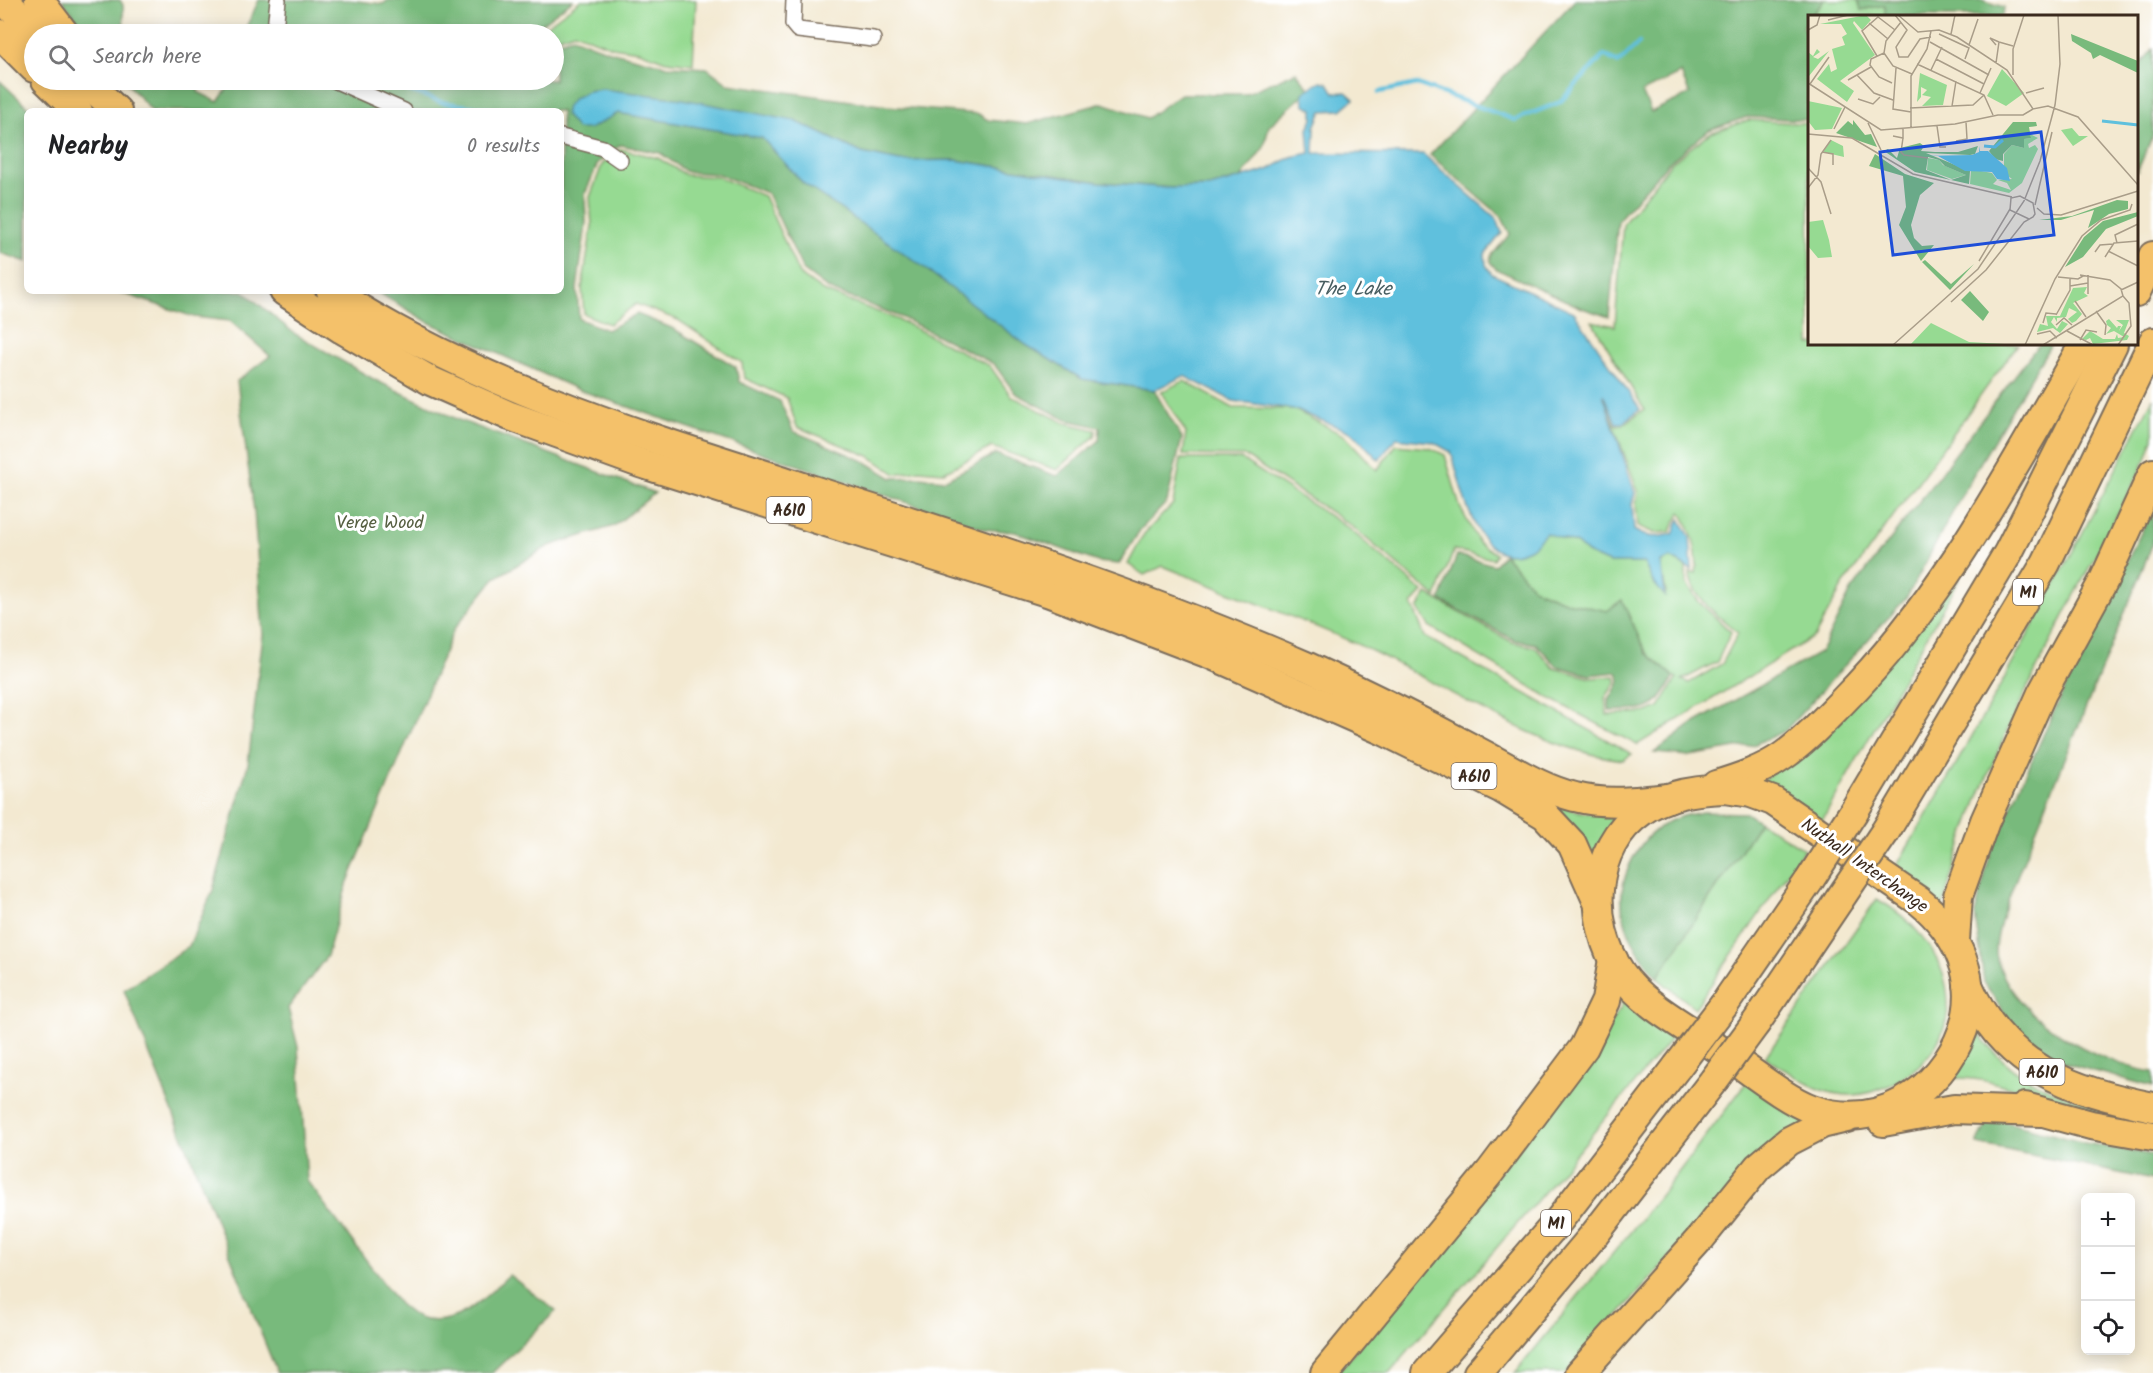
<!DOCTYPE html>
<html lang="en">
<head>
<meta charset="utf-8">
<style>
	body { margin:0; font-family:Kalam,sans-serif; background:#f2f2f2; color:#202124 }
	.controls { position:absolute; right:18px; bottom:18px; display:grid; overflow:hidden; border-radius:9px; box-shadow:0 3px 15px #0003 }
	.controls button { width:54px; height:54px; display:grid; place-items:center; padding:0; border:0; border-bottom:2px solid #e0e0e0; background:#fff; color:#202124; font:30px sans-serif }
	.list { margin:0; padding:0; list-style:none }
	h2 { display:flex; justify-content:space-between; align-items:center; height:78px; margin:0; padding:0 24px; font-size:26px }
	h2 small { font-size:20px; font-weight:400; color:#757577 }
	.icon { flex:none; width:33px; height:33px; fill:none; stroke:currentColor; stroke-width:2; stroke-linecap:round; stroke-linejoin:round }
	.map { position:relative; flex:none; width:2153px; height:1373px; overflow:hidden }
	.search { position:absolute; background:#fff; box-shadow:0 3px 15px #0003; left:24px; top:24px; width:540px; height:66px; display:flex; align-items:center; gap:15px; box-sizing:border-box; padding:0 21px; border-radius:33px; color:#757577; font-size:22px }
	.panel { position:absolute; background:#fff; box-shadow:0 3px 15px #0003; left:24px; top:108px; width:540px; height:186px; border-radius:9px }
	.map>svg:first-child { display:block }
</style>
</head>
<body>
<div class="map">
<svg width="2153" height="1373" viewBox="0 0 2153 1373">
	<rect width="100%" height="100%" fill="#fff"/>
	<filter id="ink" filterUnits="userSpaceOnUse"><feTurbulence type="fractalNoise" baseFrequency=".0167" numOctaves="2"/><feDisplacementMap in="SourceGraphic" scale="12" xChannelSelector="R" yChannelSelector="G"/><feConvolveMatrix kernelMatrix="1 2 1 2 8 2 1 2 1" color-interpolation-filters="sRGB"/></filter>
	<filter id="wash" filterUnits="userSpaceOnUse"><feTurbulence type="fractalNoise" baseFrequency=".008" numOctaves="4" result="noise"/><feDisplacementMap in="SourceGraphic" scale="24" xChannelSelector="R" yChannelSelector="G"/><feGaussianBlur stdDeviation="1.35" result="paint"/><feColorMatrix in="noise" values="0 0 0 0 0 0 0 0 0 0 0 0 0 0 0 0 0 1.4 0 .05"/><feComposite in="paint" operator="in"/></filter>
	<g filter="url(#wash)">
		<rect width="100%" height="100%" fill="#f3e9d1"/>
		<g fill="#96da92" stroke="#688258" stroke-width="1.5">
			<polygon points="581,0 696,0 693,64 666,61 639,51 612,47 574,32 554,39 554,34 540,34 538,32"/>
			<polygon points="1824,0 1858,0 1862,10 1886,4 1885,16 1812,16"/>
			<path d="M 1748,120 L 1809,124 L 1810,344 L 2018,344 L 1842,587 L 1815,636 L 1637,745 L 1551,699 L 1429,626 L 1418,609 L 1427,594 L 1512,642 L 1535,647 L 1554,668 L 1591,678 L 1615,676 L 1616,682 L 1605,698 L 1607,715 L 1647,712 L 1659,707 L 1677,678 C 1648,669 1632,625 1622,600 L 1607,611 L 1570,603 L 1533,588 L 1504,554 L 1529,549 L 1546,533 L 1577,544 L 1587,553 L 1609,563 L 1644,563 L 1653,582 L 1666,593 L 1661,562 L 1671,558 L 1686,567 L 1686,583 L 1699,602 L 1731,632 L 1717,662 L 1682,680 L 1689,683 L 1722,664 L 1738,633 C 1721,617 1689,597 1690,572 L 1696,574 C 1699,551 1692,532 1681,512 L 1670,532 L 1654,533 L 1638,526 L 1636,505 L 1638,491 L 1604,400 L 1615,425 L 1623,425 L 1644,409 L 1592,321 L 1615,326 L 1623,224 L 1670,164 L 1710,133 Z"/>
			<polygon points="620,149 658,158 686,175 718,177 764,196 799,274 823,291 899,320 990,366 1011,396 1065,423 1096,430 1095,436 1057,470 992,447 944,472 919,470 896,474 869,456 797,427 787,398 744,378 742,363 678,320 636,304 609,324 584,314 582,288 592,226 590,197 602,165"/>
			<polygon points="1184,381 1233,408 1293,409 1345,436 1377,470 1396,445 1430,448 1445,455 1460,507 1479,543 1496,554 1493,559 1454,550 1436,597 1349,524 1245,456 1183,455 1186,433 1161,392"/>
			<path d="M 2153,398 L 2153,438 L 2146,459 C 2074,601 1980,756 1942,910 L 1892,873 C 1986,718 2070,558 2153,398 Z"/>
			<path d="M 1181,459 L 1241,459 L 1347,527 L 1423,592 L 1412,604 L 1425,637 L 1632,754 L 1623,760 C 1536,749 1452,690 1374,652 C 1306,620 1233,595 1163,566 L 1144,575 L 1128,564 L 1144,534 L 1173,504 Z"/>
			<polygon points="1960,578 1819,826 1758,787"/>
			<path d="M 1548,801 C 1575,812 1596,817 1625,815 L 1594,867 Z"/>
			<polygon points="1760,822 1804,849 1695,1008 1657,978"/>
			<path d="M 1877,899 C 1949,939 1982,1030 1899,1080 C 1880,1091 1860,1098 1838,1094 C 1812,1091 1787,1070 1765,1057 Z"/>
			<polygon points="1623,987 1681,1027 1541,1196 1389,1373 1337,1373 1558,1099 1622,1006"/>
			<path d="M 1971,1022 C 2014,1092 2079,1101 2153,1118 L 2153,1127 C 2127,1122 2101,1117 2076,1109 C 2032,1096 1988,1073 1941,1079 Z"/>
			<polygon points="1750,1078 1819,1118 1723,1198 1566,1373 1515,1373 1668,1186"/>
		</g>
		<g fill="#78ba7c" stroke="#5a724d" stroke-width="1.5" fill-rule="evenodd">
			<polygon points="62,0 120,0 123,5 124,34 88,34"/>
			<polygon points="259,0 349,0 383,4 388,0 573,0 533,30 535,34 243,34"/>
			<path d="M 1575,0 L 1824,0 L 1803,27 L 1809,36 L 1809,120 L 1747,117 L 1709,130 L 1667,164 L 1618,220 L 1609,317 L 1582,308 L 1496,269 L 1490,262 L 1491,256 L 1510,234 L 1501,216 L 1430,155 ZM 1681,73 L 1690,94 L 1651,112 L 1642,92 Z"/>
			<polygon points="1858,0 1982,0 2004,7 2003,16 1885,16 1885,5 1861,10"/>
			<path d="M 572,37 L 609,51 L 668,66 L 707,68 L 728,84 L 887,106 L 978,114 L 988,120 L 1027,124 L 1103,103 L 1147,118 L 1181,94 L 1245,94 L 1296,72 L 1310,89 L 1269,126 L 1264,147 L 1241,178 L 1210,187 L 1171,188 L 1099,182 L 955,160 L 900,161 L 862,153 L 795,121 L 602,89 L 588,91 L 574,98 L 589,129 L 618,113 L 762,138 L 803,183 L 918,263 L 1026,345 L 1082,379 L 1154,390 L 1182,438 L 1167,502 L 1140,530 L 1119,564 L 1098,562 L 1015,532 L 984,529 L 579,390 L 428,322 L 376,291 L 561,291 L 561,111 L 152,111 L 124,80 L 198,80 L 198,92 L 218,102 L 229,86 L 229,80 L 554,80 L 554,43 ZM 620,145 L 660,153 L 687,172 L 718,174 L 767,193 L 803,270 L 828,289 L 901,317 L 994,364 L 1015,393 L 1067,420 L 1100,427 L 1099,441 L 1057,476 L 996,454 L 944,480 L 920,477 L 892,478 L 864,461 L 793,431 L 780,401 L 739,382 L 736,367 L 674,329 L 637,314 L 607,330 L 579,319 L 577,289 L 586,224 L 585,194 L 598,163 Z"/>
			<polygon points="2153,49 2153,135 2137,172 2137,82 2140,65"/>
			<polygon points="0,81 32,111 27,111 27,262 0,253"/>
			<path d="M 116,291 L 243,291 L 295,334 L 375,380 L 459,420 L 655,493 L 614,526 L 549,546 L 495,578 L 454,629 L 347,884 L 327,956 L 288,1008 L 298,1047 L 307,1181 L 399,1304 C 404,1308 412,1315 418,1318 C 456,1331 485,1297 509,1275 L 556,1311 L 492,1373 L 277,1373 L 124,990 L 189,946 L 213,890 L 248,764 L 263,634 L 254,511 L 237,381 L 270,356 L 230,321 L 194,317 Z"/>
			<polygon points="2039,344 2051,344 1970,480 1907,597 1785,731 1753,745 1690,756 1654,753 1691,725 1821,652 1851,591"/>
			<path d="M 2153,508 L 2153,543 L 2016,879 C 2009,899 1992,939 1997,959 C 2013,1018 2097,1063 2153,1072 L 2153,1087 L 2029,1053 L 1984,982 L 1975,914 L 1991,851 L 2055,709 Z"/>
			<path d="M 1504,554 L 1533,588 L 1570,603 L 1607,611 L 1622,600 L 1646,653 L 1674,677 C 1652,715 1651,709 1609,711 L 1609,700 L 1620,681 L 1617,672 L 1589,675 L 1557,666 L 1536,644 L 1514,640 L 1440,600 L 1457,555 L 1494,565 Z"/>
			<path d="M 1702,812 L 1746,813 L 1760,822 L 1657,978 C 1643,959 1630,942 1624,918 C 1615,885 1634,843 1663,825 C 1675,817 1688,815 1702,812 Z"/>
			<polygon points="1990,1118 2085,1143 2153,1155 2153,1180 1977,1144"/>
		</g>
		<path fill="#5fc0dd" stroke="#4d757e" stroke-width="1.5" d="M 1321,81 L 1328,83 L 1334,93 L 1346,92 L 1354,99 L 1341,110 L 1322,111 L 1315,127 L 1314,153 L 1423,154 L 1497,219 L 1502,233 L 1485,254 L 1486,265 L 1492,274 L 1574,312 L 1640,409 L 1623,423 L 1616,423 L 1603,394 L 1635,493 L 1632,504 L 1634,530 C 1648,539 1657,537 1673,534 L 1680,519 L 1690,537 L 1692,570 L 1671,558 L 1661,562 L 1665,596 L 1653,582 L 1644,563 L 1609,563 L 1587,553 L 1577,544 L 1546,533 C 1541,538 1535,546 1529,549 C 1476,576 1462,485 1451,452 L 1433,442 L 1396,438 L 1379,460 L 1353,433 L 1293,409 L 1233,401 L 1184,376 L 1154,390 L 1082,379 L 1026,345 L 918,263 L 803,183 L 762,138 L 618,113 L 589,129 L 577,129 L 565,114 L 567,106 L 574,98 L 588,91 L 602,89 L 683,99 L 795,121 L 862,153 L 900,161 L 955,160 L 1099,182 L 1171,188 L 1210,187 L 1268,170 L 1291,157 L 1310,153 L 1308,129 L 1313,119 L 1313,109 L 1304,104 L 1303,93 Z"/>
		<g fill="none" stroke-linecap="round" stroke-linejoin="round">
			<g stroke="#5fc0dd" stroke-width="4.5">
				<polyline points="381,80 441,102 498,111"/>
				<polyline points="1379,92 1417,84 1515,120 1560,102 1604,55 1619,63 1639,43"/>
			</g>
		</g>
	</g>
	<g filter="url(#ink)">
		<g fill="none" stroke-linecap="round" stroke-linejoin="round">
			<g stroke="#7b6d5d" stroke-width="18">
				<g id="street">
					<polyline points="278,0 275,29 280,34"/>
					<polyline points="794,0 793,24 798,30 873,39"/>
					<polyline points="334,80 404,111"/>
					<polyline points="561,137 603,148 620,160"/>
				</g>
			</g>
			<g stroke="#7b6d5d" stroke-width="32">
				<g id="highway">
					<polyline points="3,0 39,34"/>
					<polyline points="39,0 65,34"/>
					<polyline points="0,34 34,68"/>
					<polyline points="46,80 78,111"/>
					<polyline points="85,80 117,111"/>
					<polyline points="284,291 342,329 431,381 510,416 640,463 1050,593 1212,655 1382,730 1502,789 1545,815 1572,844 1597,900"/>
					<path d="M 331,291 C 476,385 634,433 797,485 C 970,540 1142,594 1308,667 C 1365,693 1421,721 1477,751 C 1508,767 1541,789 1575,797 C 1605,805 1637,801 1668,798"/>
					<polyline points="2136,292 2153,256"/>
					<path d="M 1716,785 C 1739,778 1763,770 1783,756 C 1805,741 1824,720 1843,701 C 1946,597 2012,468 2084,344"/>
					<path d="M 1724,789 L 1751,793 L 1773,801 L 1919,901 C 1958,933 1980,980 1963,1030 C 1941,1092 1877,1132 1812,1109 C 1785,1100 1742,1064 1717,1048 C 1685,1026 1643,1005 1621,973 C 1587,923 1590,847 1642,811 C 1665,794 1697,790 1724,789 Z"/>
					<polyline points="1854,811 2008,553 2113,344"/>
					<polyline points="1885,832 2046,563 2153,342"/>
					<polyline points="1955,941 1958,896 1985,821 2042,693 2104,580 2153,473"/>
					<path d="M 1968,985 C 2004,1068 2070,1090 2153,1107"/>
					<polyline points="1724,1005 1809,881"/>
					<polyline points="1756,1023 1839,900"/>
					<polyline points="2025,1107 2091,1125 2153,1136"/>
					<polyline points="1883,1122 1954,1109 2041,1112"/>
					<polyline points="1325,1373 1490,1172 1584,1047 1606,1001 1613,959"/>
					<polyline points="1427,1373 1560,1219 1677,1067"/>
					<polyline points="1478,1373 1594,1235 1714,1080"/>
					<polyline points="1580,1373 1700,1239 1758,1167 1789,1141 1822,1124 1847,1118"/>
				</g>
			</g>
			<use href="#street" stroke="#fff" stroke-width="15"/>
			<use href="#highway" stroke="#f4c16a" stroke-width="28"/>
			<g stroke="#7b6d5d" stroke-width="32" stroke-linecap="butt">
				<g id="highway-bridge">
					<polyline points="1809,881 1854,811"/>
					<polyline points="1839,900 1885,832"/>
					<polyline points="1677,1067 1724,1005"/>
					<polyline points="1714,1080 1756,1023"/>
				</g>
			</g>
			<use href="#highway-bridge" stroke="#f4c16a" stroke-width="28"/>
		</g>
	</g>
	<g text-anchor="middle" stroke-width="6" stroke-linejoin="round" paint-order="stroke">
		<g fill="#fff" stroke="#766a62" stroke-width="1.5">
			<rect x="766.5" y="497" width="45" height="26" rx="4.5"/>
			<rect x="2013" y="579" width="30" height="26" rx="4.5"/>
			<rect x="1451.5" y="763" width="45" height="26" rx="4.5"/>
			<rect x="2019.5" y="1059" width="45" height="26" rx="4.5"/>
			<rect x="1541" y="1210" width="30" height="26" rx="4.5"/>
		</g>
		<g font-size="16" font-weight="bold" fill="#3b2a1e">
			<text x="789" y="516">A610</text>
			<text x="2028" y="598">M1</text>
			<text x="1474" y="782">A610</text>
			<text x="2042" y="1078">A610</text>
			<text x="1556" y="1229">M1</text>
		</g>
		<g font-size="18" fill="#565f41" stroke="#fff">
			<text x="380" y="528">Verge Wood</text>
		</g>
		<g font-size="18" fill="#3b2a1e" stroke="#fff">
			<text transform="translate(1865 865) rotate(35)" y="6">Nuthall Interchange</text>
		</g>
		<g font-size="20" font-style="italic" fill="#485e61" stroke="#fff">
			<text x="1353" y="295">The Lake</text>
		</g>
	</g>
	<g transform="translate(1808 15)">
		<rect width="330" height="330" fill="#f3e9d1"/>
		<path d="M 58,0 L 63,5 L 54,15 L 46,6 L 45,8 L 67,40 L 32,66 L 46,76 L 39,87 L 9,64 L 21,49 L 23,57 L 29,54 L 24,34 L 37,30 L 34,22 L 39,19 L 33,9 L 12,9 ZM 9,34 L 12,37 L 5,42 L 10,44 L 21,36 L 1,61 L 0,37 L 5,41 ZM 194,54 L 216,78 L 198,91 L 179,81 ZM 112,58 L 139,70 L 135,90 L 114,91 L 123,82 L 114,80 L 119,75 L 113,72 L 113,82 L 109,87 ZM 0,86 L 34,93 L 24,114 L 7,115 L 0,106 ZM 264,113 L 271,121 L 280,121 L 265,131 L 253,115 ZM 222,119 L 230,123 L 220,129 L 221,133 L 227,130 L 230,134 L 214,168 L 201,178 L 162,169 L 163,156 L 173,156 L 184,158 L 189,165 L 185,169 L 203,175 L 199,168 L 190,165 L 204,164 L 200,161 L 196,152 L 196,139 L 204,130 L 216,133 L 216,124 L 223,123 ZM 23,125 L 35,131 L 36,142 L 15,137 ZM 120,143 L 131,145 L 135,150 L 158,160 L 144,164 L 119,155 ZM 15,205 L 21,225 L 24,242 L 10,243 L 0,231 L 0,207 ZM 279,272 L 276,278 L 280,281 L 265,288 L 274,299 L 268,306 L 264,308 L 260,304 L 269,297 L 261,293 L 258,302 L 249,303 L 249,307 L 246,302 L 243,307 L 249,314 L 254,306 L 260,309 L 252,318 L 245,313 L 229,317 L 232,309 L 240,311 L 238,301 L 252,301 L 265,273 ZM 301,304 L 309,313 L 310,311 L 313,311 L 311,316 L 315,310 L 308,305 L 321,305 L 316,318 L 321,321 L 319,325 L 285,329 L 282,323 L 278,325 L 274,324 L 282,316 L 295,324 L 307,324 L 309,319 L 310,323 L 316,322 L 306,316 L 298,319 L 303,313 L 299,310 L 298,306 ZM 123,308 L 161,327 L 214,330 L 102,330 Z" fill="#96da92"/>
		<path d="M 263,19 L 330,46 L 330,58 L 292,40 L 285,44 L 283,38 L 264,26 ZM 45,105 L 57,120 L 63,119 L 69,132 L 28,118 L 40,106 L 45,110 ZM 205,107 L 228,107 L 229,111 L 221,112 L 223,123 L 216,124 L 216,133 L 204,130 L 195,139 L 195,146 L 187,144 L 181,136 ZM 112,128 L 116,131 L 113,136 L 127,137 L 150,137 L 170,131 L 167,139 L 162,140 L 118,138 L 162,156 L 161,169 L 107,157 L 76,136 L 80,134 L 89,143 L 92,133 ZM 120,142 L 131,145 L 137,151 L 158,160 L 143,165 L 118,155 ZM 67,139 L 97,159 L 126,168 L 112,180 L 103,210 L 106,223 L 114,231 L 126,230 L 113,246 L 91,210 L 98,192 L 95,161 L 61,151 ZM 309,185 L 320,186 L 320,194 L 301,199 L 280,213 L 286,195 L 253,205 L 231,205 L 264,201 ZM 330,197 L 330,201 L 298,214 L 275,242 L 257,252 L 276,222 L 295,206 ZM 117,245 L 143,269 L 166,249 L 142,275 L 114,247 ZM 162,276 L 181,297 L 175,306 L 153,285 Z" fill="#78ba7c" fill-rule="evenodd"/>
		<path d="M 172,131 L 172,136 L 180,136 L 199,153 L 202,166 L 189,164 L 184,157 L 157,156 L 130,141 L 115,141 L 164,140 L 171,137 Z" fill="#5fc0dd"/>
		<path fill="none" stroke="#5fc0dd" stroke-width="3" d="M 294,106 L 330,110M 176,131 L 187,132 L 195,125"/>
		<path fill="none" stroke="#a99d89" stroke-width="1.5" d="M 87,0 L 99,15 L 88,32 L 91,42 L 100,42 L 112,24 L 123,22M 90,0 L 110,17 L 131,15 L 149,22 L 199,55 L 225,94 L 240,91 L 270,102 L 330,170M 20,5 L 40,0M 93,7 L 78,26 L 76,38 L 85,51 L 104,59M 61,8 L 80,24M 0,15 L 9,10 L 12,0M 131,19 L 161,33 L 157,44M 143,19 L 147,0M 122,27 L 181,60M 161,30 L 170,4M 188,30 L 182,23 L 191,27M 76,38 L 63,44 L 62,50 L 71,62 L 84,68M 69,41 L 54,16 L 70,2 L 87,15M 128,44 L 176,69M 188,48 L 191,27 L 205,31M 109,49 L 176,80 L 185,100M 88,53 L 85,94 L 103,97M 123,55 L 134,32M 49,60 L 66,78 L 85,85M 205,60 L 205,34 L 216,0M 40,65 L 63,52M 0,68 L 73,115 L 147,109 L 190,100 L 215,100 L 225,94M 2,69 L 21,42M 172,78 L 183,53M 218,78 L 236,73M 50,84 L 65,89 L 72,82M 144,91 L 148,66M 102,93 L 165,90 L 176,80M 60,108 L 73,135M 129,111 L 132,132 L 138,132M 103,113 L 103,61 L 119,34 L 123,16M 26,114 L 37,92M 0,119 L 44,123 L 105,159 L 204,182M 85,121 L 95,123 L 95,113M 95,123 L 93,137 L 96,140 L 120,143M 148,126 L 159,124 L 158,107M 14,137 L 25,139 L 25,150M 0,153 L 13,167 L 23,199M 0,173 L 10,160 L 13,139 L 23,125M 227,190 L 244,117M 229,193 L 236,199 L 253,200 L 330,176M 309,228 L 307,220 L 330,209M 300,236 L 330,251M 287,237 L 292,230 L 305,229M 297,242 L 306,228 L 330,226M 171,246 L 202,194M 250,262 L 270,264 L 275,261M 262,271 L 280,268M 313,275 L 330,267M 280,279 L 280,260M 267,286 L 278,302M 143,287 L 178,255 L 216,207 L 225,202 L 227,199 L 225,188 L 212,181 L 203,183 L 202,195 L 221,204M 288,296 L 298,310 L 297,320M 248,300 L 262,275 L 262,264M 235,308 L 238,298 L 248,299M 248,310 L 256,303 L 264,310M 259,316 L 285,330M 229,319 L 242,316 L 249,323M 272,325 L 278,315 L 289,317M 85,330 L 170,254 L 216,186 L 232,146 L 247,90 L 252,49 L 250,0M 217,330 L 247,264 L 274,221 L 293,205 L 322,195 L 324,189M 235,330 L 315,281 L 313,274 L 302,265 L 272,260M 310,330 L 323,311 L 321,288 L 315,281"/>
		<path fill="#1d4ed8" fill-opacity="0.15" stroke="#1d4ed8" stroke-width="3" d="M 233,117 L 246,220 L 85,240 L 72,137 Z"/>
		<rect width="330" height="330" fill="none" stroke="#3b2a1e" stroke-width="3"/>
	</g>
</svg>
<div class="controls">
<button>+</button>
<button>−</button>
<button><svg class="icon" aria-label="locate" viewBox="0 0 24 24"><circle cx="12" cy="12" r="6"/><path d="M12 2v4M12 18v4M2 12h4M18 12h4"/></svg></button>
</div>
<div class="search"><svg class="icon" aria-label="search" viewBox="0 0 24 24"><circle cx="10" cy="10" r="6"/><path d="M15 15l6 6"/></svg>Search here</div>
<section class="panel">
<h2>Nearby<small>0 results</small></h2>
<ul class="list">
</ul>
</section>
</div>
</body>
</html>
